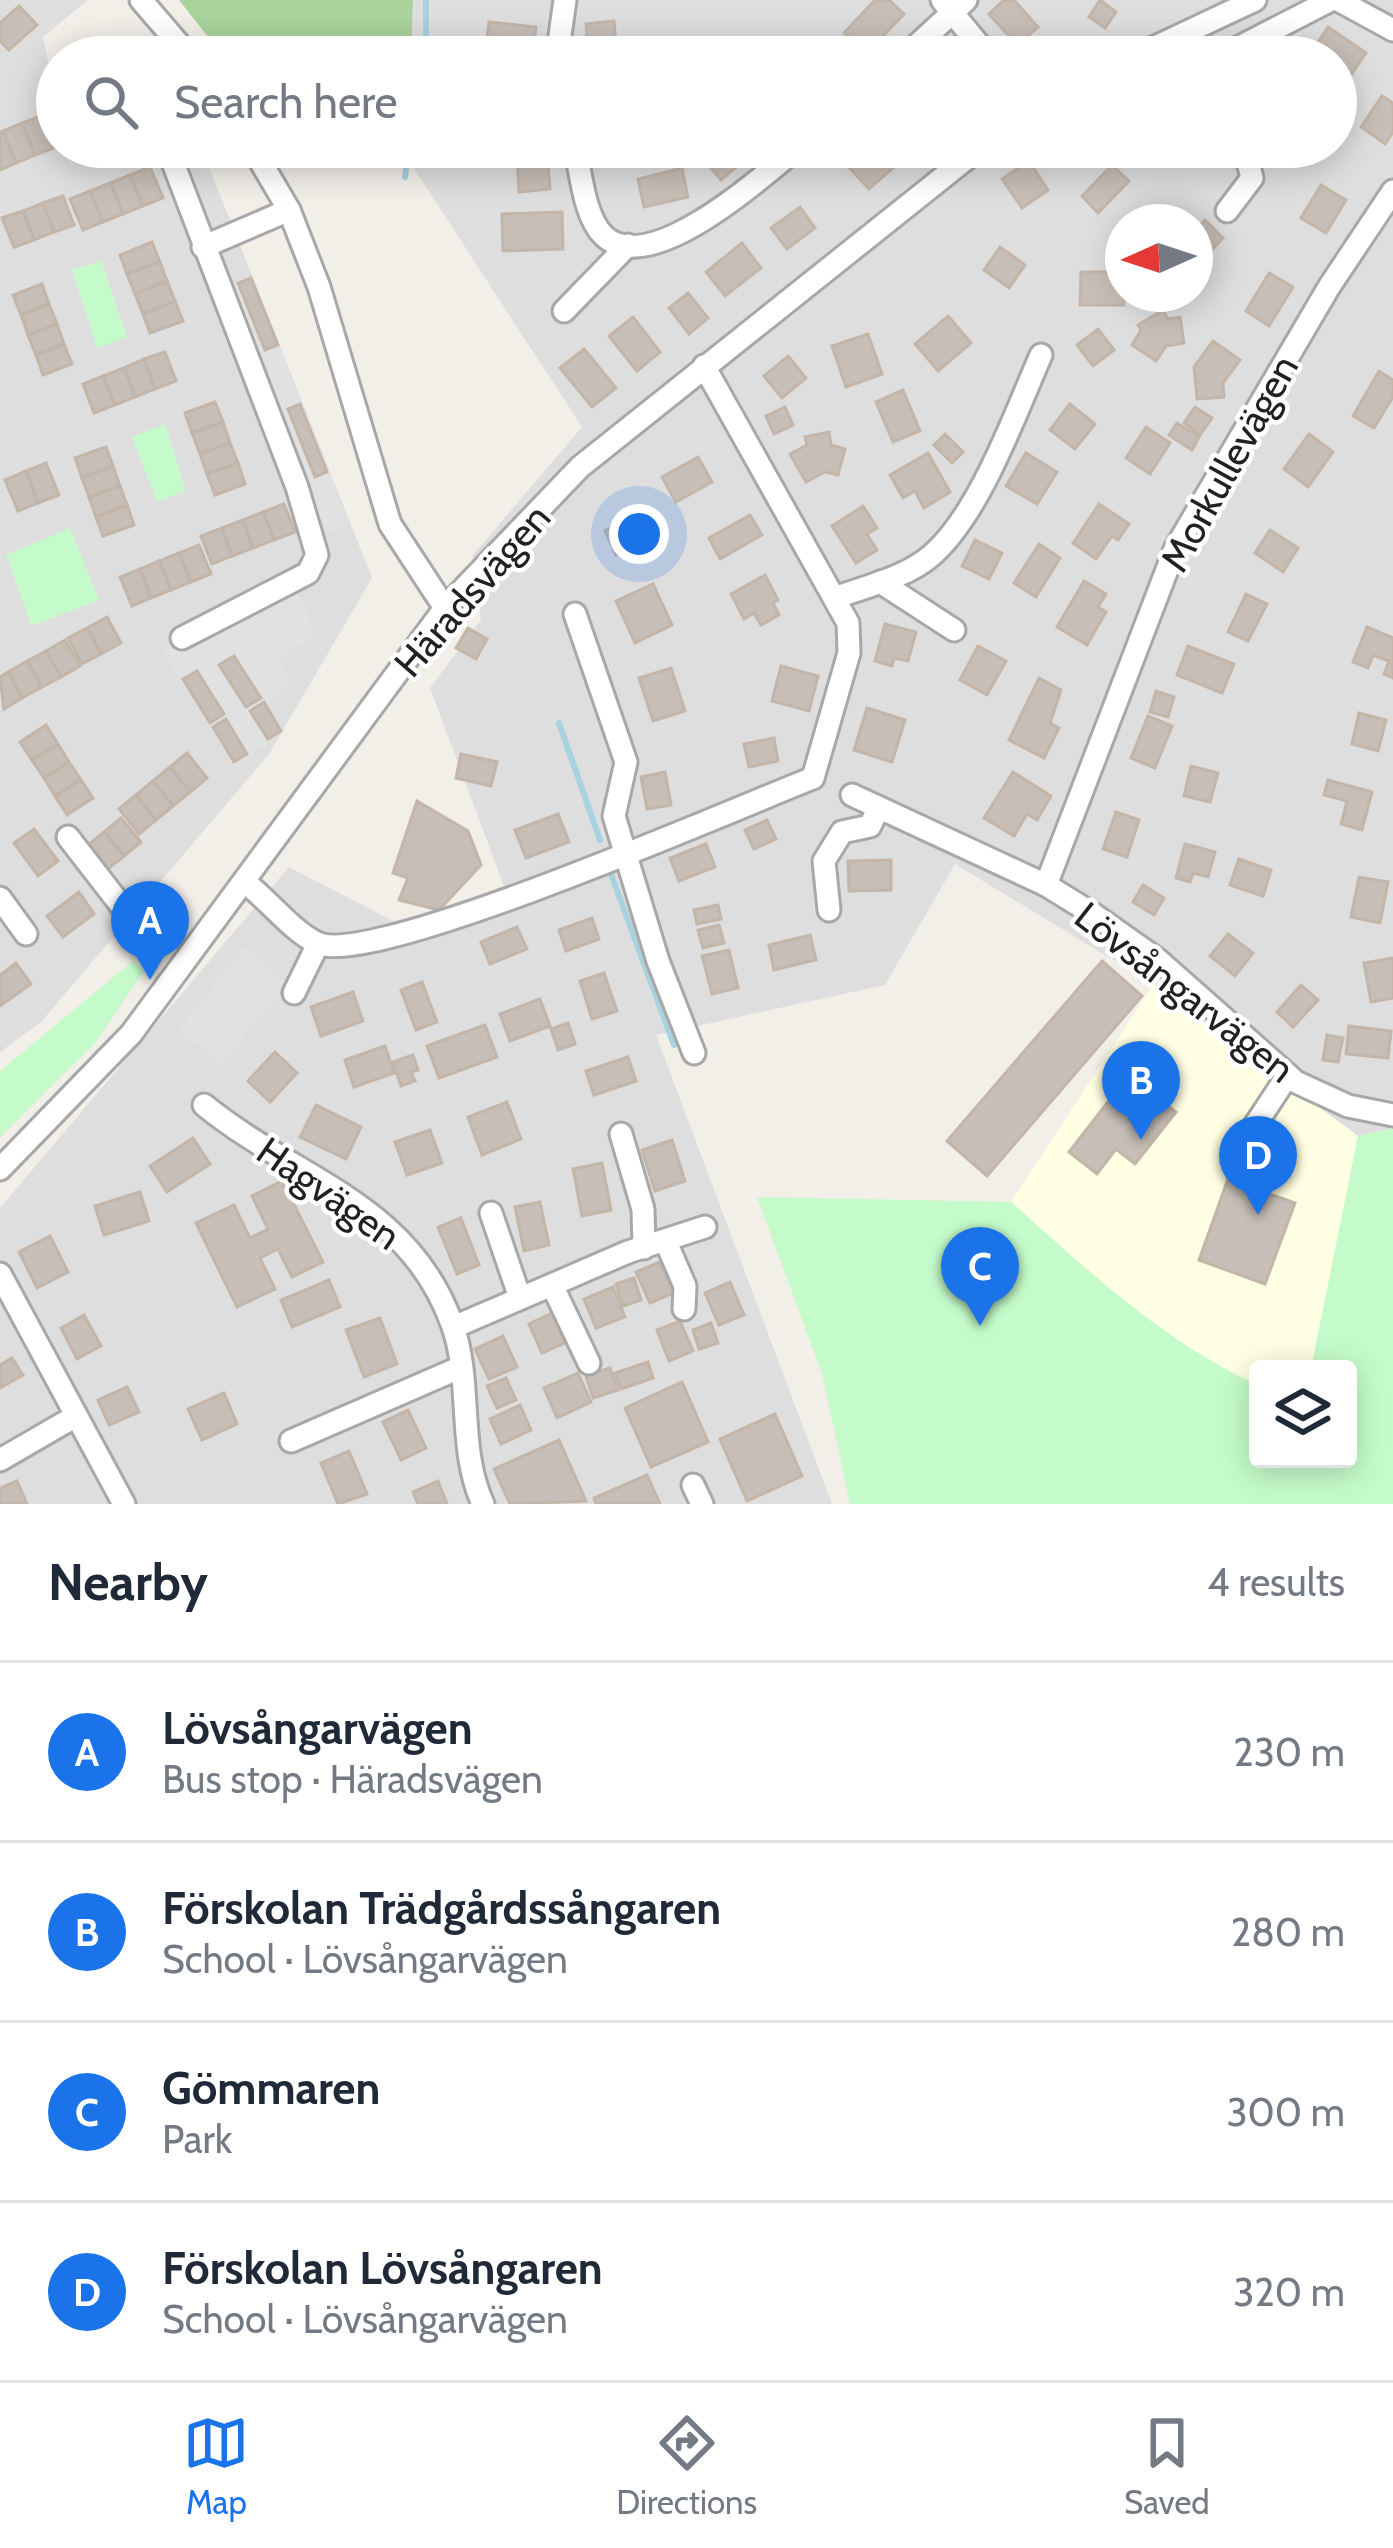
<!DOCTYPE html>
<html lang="en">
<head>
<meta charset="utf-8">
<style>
	body { margin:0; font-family:Cabin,sans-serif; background:#f6f6f7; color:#1f2937 }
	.controls { position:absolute; right:36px; bottom:36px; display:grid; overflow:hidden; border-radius:12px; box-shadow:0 6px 30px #0003 }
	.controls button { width:108px; height:108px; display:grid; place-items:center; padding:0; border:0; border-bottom:3px solid #e0e1e3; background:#fff; color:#1f2937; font:60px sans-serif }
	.compass { position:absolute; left:1105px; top:204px; width:108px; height:108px; border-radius:50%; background:#fff; box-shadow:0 6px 30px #0003; rotate:267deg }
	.you { position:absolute; left:639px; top:534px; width:42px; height:42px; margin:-30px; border:9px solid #fff; border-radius:50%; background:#1a73e8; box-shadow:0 0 0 18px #1a73e833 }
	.badge { display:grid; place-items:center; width:78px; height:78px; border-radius:50%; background:#1a73e8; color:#fff; font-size:39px; font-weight:700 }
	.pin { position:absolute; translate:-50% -99px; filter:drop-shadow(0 3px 6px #0008) }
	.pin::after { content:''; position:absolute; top:63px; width:42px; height:36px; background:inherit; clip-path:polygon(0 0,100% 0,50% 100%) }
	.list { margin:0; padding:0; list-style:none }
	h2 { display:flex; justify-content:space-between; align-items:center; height:156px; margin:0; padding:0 48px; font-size:51px }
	h2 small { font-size:39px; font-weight:400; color:#747a83 }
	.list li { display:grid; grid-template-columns:78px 1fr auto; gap:36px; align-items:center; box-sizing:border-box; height:180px; padding:0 48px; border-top:3px solid #e0e1e3 }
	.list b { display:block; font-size:45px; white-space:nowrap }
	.list p { margin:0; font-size:39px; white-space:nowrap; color:#747a83 }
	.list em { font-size:39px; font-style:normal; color:#747a83 }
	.icon { flex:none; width:66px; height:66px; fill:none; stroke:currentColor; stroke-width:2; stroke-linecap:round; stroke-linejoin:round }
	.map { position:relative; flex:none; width:1393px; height:1504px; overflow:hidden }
	.search { position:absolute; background:#fff; box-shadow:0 6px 30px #0003; left:36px; right:36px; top:36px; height:132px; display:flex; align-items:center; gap:30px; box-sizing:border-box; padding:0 42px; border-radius:66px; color:#747a83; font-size:45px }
	.sheet { height:876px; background:#fff }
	nav { display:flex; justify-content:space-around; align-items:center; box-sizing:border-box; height:168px; border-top:3px solid #e0e1e3; background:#fff; font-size:33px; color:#747a83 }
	nav a { display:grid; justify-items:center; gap:6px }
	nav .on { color:#1a73e8 }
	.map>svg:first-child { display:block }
</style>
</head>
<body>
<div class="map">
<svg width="1393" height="1504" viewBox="0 0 1393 1504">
	<rect width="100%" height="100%" fill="#f2eee8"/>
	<g fill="#dfdede" fill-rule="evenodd">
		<polygon points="0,0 88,0 43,37 52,80 57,79 57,147 201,147 372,578 269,754 41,1022 0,1052"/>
		<path d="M 413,0 L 1393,0 L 1393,1128 L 1358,1136 L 1153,984 L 955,864 L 885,985 L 656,1035 L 832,1504 L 0,1504 L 0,1208 L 289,867 L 399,924 L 504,886 L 430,688 L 481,620 L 473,555 L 582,427 L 400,147 L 1336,147 L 1336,57 L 411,57 ZM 1123,222 L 1195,222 L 1195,294 L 1123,294 Z"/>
	</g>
	<polygon fill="#ffffe3" points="1153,985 1358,1136 1311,1369 1258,1369 1258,1385 1202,1360 1114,1294 1011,1202"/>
	<polygon fill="#aad29b" points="179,0 413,0 411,57 224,57"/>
	<g fill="#c5fbca">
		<polygon points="101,261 127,337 97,348 72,270"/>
		<polygon points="165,424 186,491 157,502 132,437"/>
		<polygon points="70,528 99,600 32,626 6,555"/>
		<polygon points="133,961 144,971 97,1041 0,1137 0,1071"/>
		<path d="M 1393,1128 L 1393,1504 L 850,1504 L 822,1374 L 757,1197 L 1011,1202 C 1089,1271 1163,1342 1258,1385 L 1258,1459 L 1348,1459 L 1348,1369 L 1311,1369 L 1358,1136 Z"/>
	</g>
	<g fill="#e1e1e1">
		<polygon points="253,277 349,524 327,532 231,285"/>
		<polygon points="294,582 316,635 278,659 290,683 264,710 276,737 235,767 163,652"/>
		<polygon points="244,947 288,983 221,1064 179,1030"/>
	</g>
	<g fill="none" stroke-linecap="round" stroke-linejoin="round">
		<g stroke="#a7d2e0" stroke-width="6">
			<polyline points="426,57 426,0"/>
			<polyline points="405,177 409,147"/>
			<polyline points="559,723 600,840"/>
			<polyline points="611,874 674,1045"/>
		</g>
	</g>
	<g fill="#c7beb7" stroke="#c4b5a9" stroke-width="3">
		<polygon points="875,0 889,0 904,14 866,54 844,33"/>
		<polygon points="1004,0 1014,0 1038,27 1017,45 989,14"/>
		<polygon points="1100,0 1116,12 1105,28 1089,17"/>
		<polygon points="19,6 37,25 9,50 0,41 0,23"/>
		<polygon points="614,21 617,57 589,57 586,24"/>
		<polygon points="489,22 536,27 532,57 485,57"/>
		<polygon points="1328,27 1366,53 1351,75 1336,65 1336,57 1313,50"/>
		<polygon points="1382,96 1393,103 1393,132 1385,144 1361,127"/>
		<polygon points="41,116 54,148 35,155 22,123"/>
		<polygon points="22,123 35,155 16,163 3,131"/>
		<polygon points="3,131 16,163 0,170 0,132"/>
		<polygon points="693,147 739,147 748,157 721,180"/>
		<polygon points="865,147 886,147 900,162 869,189 846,164"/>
		<polygon points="547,152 550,189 519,192 517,154"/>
		<polygon points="1029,161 1048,190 1022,208 1002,179"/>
		<polygon points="1112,165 1129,181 1098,213 1082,196"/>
		<polygon points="150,167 163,198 143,206 130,175"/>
		<polygon points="682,168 688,197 644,207 638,179"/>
		<polygon points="130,175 143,206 123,214 110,183"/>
		<polygon points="110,183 123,214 103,222 90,191"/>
		<polygon points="1321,185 1346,200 1326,233 1301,218"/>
		<polygon points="90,191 103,222 83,230 70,199"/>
		<polygon points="63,196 74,225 54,232 43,203"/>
		<polygon points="43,203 54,232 34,240 23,211"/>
		<polygon points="800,207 815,228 787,249 771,228"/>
		<polygon points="23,211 34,240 14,247 2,218"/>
		<polygon points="562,212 563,249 503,251 502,214"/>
		<polygon points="1205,220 1223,238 1200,262 1195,257 1195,231"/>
		<polygon points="152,242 160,262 127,274 120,255"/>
		<polygon points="742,243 761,268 725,296 706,272"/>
		<polygon points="1000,247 1025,265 1009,288 984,270"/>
		<polygon points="160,262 167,281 135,294 127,274"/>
		<polygon points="1081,272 1123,272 1124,305 1080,305"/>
		<polygon points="1269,273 1293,287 1269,326 1246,311"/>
		<polygon points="251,278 278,345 265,350 238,283"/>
		<polygon points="167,281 175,301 143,314 135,294"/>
		<polygon points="42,284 49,304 21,315 13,295"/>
		<polygon points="688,293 708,318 689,334 669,308"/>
		<polygon points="175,301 183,321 150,333 143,314"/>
		<polygon points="49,304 57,324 28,335 21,315"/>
		<polygon points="1163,310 1168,319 1180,317 1184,343 1166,346 1156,361 1132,345 1141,330 1138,325"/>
		<polygon points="948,316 971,343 938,371 915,344"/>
		<polygon points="633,317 660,352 637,371 609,336"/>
		<polygon points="57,324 64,344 36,355 28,335"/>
		<polygon points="1098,329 1114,350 1093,366 1077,345"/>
		<polygon points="868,334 882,374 846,387 832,346"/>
		<polygon points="1213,341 1240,360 1223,383 1224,397 1197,399 1194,367"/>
		<polygon points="64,344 72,364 43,375 36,355"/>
		<polygon points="584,349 616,388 592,407 560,368"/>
		<polygon points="165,352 176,381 155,389 144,359"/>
		<polygon points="788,356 806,378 782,398 764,376"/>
		<polygon points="144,359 155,389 135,397 124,368"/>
		<polygon points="124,368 135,397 115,405 103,376"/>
		<polygon points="1379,371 1393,380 1393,397 1374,428 1353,416"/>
		<polygon points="103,376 115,405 94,413 83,384"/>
		<polygon points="903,390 920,431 893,442 876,402"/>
		<polygon points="215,402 223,422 192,433 185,413"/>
		<polygon points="300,404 327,472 315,477 288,409"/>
		<polygon points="1070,404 1095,424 1075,449 1050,430"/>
		<polygon points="785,407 793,425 774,434 766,416"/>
		<polygon points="1195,407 1212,418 1200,435 1184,423"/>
		<polygon points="223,422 230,443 200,454 192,433"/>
		<polygon points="1177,423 1199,437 1192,450 1169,435"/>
		<polygon points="1146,427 1170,443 1150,474 1126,458"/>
		<polygon points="829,432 831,445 845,449 838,475 825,472 806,482 790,454 807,445 805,437"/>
		<polygon points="945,434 963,452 952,463 934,445"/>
		<polygon points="1309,434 1333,452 1308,487 1284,469"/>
		<polygon points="230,443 238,463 207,474 200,454"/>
		<polygon points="106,447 113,466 82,478 75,458"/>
		<polygon points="928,453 950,492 924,508 915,491 903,498 890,475"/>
		<polygon points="1026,453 1057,472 1037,504 1006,486"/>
		<polygon points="698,457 712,482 676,502 662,477"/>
		<polygon points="46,463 59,495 38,503 26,471"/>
		<polygon points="238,463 245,484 215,495 207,474"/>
		<polygon points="113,466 120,486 89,497 82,478"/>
		<polygon points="26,471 38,503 18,511 5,480"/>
		<polygon points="120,486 127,505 96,517 89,497"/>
		<polygon points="284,504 295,532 274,540 263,512"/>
		<polygon points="1099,504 1129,524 1118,540 1112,536 1096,559 1073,543"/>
		<polygon points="127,505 134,525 103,536 96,517"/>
		<polygon points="863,506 877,528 867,534 877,550 856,563 832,526"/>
		<polygon points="263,512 274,540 253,548 243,520"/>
		<polygon points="750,515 762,535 720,559 709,538"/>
		<polygon points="630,518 642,542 616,555 605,531"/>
		<polygon points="243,520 253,548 232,556 222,528"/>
		<polygon points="222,528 232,556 212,564 201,536"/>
		<polygon points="1270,530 1298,548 1283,572 1255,553"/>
		<polygon points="975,540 1002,553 989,579 962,566"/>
		<polygon points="1039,544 1060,558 1036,597 1014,583"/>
		<polygon points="199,545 211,574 191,582 179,553"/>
		<polygon points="179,553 191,582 171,590 159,561"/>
		<polygon points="159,561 171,590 151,598 140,569"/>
		<polygon points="140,569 151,598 132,606 120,577"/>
		<polygon points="765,575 778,600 773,603 779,615 761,625 754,613 744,619 731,594"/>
		<polygon points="1084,581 1106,594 1098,607 1106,612 1087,645 1057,627"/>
		<polygon points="653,584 672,625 635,643 616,601"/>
		<polygon points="1246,594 1267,604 1248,641 1228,632"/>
		<polygon points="107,617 121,643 101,654 87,628"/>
		<polygon points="885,624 916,632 908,661 894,658 892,666 875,661"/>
		<polygon points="1367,627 1393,638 1393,678 1384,674 1389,661 1373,655 1368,668 1353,662"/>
		<polygon points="87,628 101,654 82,664 68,638"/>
		<polygon points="468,628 487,639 476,659 456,648"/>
		<polygon points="65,640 80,666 61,677 46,651"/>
		<polygon points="978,646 1006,661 987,695 960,680"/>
		<polygon points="1188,646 1234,664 1222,693 1177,675"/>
		<polygon points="46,651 61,677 42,687 27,661"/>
		<polygon points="234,656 261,698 246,707 219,665"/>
		<polygon points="27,661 42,687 22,698 8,672"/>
		<polygon points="781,666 818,676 809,711 772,701"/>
		<polygon points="671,668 685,711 653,721 639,678"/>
		<polygon points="197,671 224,714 210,723 183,679"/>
		<polygon points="8,672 22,698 4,709 0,677"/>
		<polygon points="1039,678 1061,690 1050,723 1059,728 1044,758 1009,740"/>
		<polygon points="1156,691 1174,697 1168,717 1150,712"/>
		<polygon points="264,702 281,731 268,739 250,711"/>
		<polygon points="867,708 905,720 892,762 854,750"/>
		<polygon points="1359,713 1386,720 1378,751 1352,744"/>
		<polygon points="1148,716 1172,726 1155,768 1131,758"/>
		<polygon points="226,719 247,754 234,762 213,727"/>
		<polygon points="46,725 58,744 32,760 20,742"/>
		<polygon points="774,738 778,761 749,767 744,744"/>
		<polygon points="58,744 69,762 44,778 32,760"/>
		<polygon points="187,753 207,778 190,792 170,767"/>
		<polygon points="461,754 497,762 491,786 456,778"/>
		<polygon points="69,762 81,780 55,796 44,778"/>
		<polygon points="1191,766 1218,773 1210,802 1184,796"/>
		<polygon points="170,767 190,792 173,806 153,781"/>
		<polygon points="665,772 671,805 647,809 641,777"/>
		<polygon points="1013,772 1051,796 1037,820 1027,814 1014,836 984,818"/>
		<polygon points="81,780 93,798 67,815 55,796"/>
		<polygon points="1328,780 1372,792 1362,830 1341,824 1347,801 1324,795"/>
		<polygon points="153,781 173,806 156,820 136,795"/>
		<polygon points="136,795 156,820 139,834 119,809"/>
		<polygon points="417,801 468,831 481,865 439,910 399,900 408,878 393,873"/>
		<polygon points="1116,812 1139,820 1127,857 1103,849"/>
		<polygon points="558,814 569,842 526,858 515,830"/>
		<polygon points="121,818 141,842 124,856 104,832"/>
		<polygon points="767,820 776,839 754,849 745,830"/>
		<polygon points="34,829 58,861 38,876 14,843"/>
		<polygon points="104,832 124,856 107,870 87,846"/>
		<polygon points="706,844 715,867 679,881 670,858"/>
		<polygon points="1185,844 1215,852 1208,877 1193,873 1190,882 1176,878"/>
		<polygon points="1239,859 1271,870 1263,896 1230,885"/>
		<polygon points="891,860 891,890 849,891 848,861"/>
		<polygon points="1359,877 1388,882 1380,923 1351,917"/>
		<polygon points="1143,885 1164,898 1154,915 1133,902"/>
		<polygon points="79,892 94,914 63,937 47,916"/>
		<polygon points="718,905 721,919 697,924 694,910"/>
		<polygon points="592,918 599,939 566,951 559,930"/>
		<polygon points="719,925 724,943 703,948 698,930"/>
		<polygon points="517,927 527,949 490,964 481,942"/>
		<polygon points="1228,934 1253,953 1235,976 1210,956"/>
		<polygon points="810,935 816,960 774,970 769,945"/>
		<polygon points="729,950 738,988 712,994 702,956"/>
		<polygon points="1393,958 1393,998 1371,1002 1364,963"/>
		<polygon points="1102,961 1142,996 987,1176 947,1141"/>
		<polygon points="16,963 31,984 0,1006 0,975"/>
		<polygon points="604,973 617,1011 592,1019 580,981"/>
		<polygon points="422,982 437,1022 416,1030 401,990"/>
		<polygon points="1301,985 1318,1000 1293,1027 1277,1012"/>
		<polygon points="353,992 363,1021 321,1036 311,1007"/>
		<polygon points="540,999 550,1026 510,1041 500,1014"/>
		<polygon points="568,1023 575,1044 558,1050 551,1029"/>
		<polygon points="485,1025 497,1057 439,1078 427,1046"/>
		<polygon points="1349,1026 1391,1031 1388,1058 1346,1054"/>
		<polygon points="1327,1035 1343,1038 1338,1062 1323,1060"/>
		<polygon points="385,1046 394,1073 354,1087 345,1060"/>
		<polygon points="275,1052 297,1073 270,1102 248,1081"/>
		<polygon points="413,1055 418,1070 411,1072 415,1081 401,1086 393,1062"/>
		<polygon points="628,1057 636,1081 594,1095 586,1071"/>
		<polygon points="1138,1063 1166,1085 1157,1097 1176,1112 1135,1164 1116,1149 1097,1174 1069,1152"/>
		<polygon points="507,1102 521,1139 482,1155 468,1117"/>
		<polygon points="316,1105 361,1127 346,1159 300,1137"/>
		<polygon points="430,1130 442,1163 407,1175 395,1142"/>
		<polygon points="193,1138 210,1164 167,1192 150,1166"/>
		<polygon points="672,1140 685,1181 655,1191 642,1150"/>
		<polygon points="602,1163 611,1210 582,1216 573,1169"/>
		<polygon points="1228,1179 1295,1203 1265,1284 1199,1260"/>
		<polygon points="282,1181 323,1262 292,1277 278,1249 260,1258 275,1289 237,1307 196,1223 234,1205 250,1238 268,1229 252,1196"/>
		<polygon points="140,1192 149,1221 104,1235 95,1206"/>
		<polygon points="540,1202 549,1245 524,1251 515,1207"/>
		<polygon points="461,1218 479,1265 457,1274 438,1227"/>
		<polygon points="50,1236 68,1272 37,1288 19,1252"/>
		<polygon points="660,1262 674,1293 650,1303 636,1272"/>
		<polygon points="634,1278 641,1300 623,1306 616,1284"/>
		<polygon points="329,1280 340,1307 292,1327 281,1300"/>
		<polygon points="730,1282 744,1315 719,1325 705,1293"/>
		<polygon points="613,1287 625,1317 596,1328 584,1299"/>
		<polygon points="554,1312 567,1342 542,1353 529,1324"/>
		<polygon points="84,1315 101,1346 77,1359 61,1328"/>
		<polygon points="380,1318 397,1364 364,1377 346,1330"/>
		<polygon points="680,1321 693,1351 669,1361 657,1330"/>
		<polygon points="711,1323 718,1343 699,1349 693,1330"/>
		<polygon points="503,1336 517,1367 489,1379 475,1349"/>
		<polygon points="12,1358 23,1375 0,1388 0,1365"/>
		<polygon points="648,1362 653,1378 621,1389 615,1373"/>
		<polygon points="610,1368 618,1390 593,1398 586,1376"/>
		<polygon points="578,1373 591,1402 557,1418 544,1388"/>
		<polygon points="506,1378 516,1400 497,1408 487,1386"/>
		<polygon points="682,1382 708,1442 651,1467 625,1408"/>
		<polygon points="127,1387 139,1412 109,1425 98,1400"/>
		<polygon points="224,1393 237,1424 202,1440 188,1409"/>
		<polygon points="520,1405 531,1430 501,1444 490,1419"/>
		<polygon points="408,1410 426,1448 401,1460 383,1422"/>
		<polygon points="775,1414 802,1476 747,1501 720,1439"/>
		<polygon points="559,1440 586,1501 510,1504 494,1469"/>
		<polygon points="349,1451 367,1494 338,1504 321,1463"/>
		<polygon points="647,1475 660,1504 596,1504 594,1498"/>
		<polygon points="17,1481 27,1504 0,1504 0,1488"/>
		<polygon points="438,1481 447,1504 418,1504 413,1492"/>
	</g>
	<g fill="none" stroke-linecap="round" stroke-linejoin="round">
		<g stroke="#a8a8a8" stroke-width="27">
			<g id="minor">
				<polyline points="141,0 190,57"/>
				<polyline points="942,0 989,57"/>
				<polyline points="1338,0 1393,30"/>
				<polyline points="557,57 565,0"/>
				<polyline points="904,57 966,0"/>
				<polyline points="1134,57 1255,0"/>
				<polyline points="1220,57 1331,0"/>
				<polyline points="167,147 297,487 317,555 308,573 182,638"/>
				<polyline points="252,147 289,210 319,287 390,524 445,608"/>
				<path d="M 575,147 C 581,173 584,217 604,236 C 650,279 765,175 798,147"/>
				<polyline points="1227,211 1252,178 1244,147"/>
				<polyline points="203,247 289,210"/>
				<polyline points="564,311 628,245"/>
				<polyline points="880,582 954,630"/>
				<path d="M 837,597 C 868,586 907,577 932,555 C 980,513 1015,414 1041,355"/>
				<polyline points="575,614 626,762 614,816 658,961 694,1053"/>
				<polyline points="852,795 1046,885 1093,914 1157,959 1296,1082 1348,1106 1393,1115"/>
				<polyline points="68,837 140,930"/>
				<path d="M 246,883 C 268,900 292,931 317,943 C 371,969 738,807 813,778 L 849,653 L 848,623 L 704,366"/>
				<polyline points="1046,885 1175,549 1329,287 1393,191"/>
				<polyline points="0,898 26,934"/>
				<polyline points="829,910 824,861 842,832 870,826 878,809"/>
				<polyline points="294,993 318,944"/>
				<path d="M 204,1105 C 296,1180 408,1202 452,1324 C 473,1381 457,1448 483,1504"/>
				<polyline points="621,1134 643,1209 644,1248"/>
				<polyline points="1236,1154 1288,1075"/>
				<polyline points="0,1169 131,1034 445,608 580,467 981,147"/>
				<polyline points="491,1213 520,1298"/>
				<polyline points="666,1242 685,1286 684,1309"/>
				<polyline points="0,1274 124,1504"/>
				<polyline points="552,1285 589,1363"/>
				<polyline points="454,1327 628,1252 705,1227"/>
				<polyline points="291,1441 459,1368"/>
				<polyline points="0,1460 76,1416"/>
				<polyline points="693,1485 702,1504"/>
			</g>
		</g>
		<use href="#minor" stroke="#fff" stroke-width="21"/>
	</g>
	<g text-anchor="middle" stroke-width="9" stroke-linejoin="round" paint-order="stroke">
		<g font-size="39" fill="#212121" stroke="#fff">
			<text transform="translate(1229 463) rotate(-61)" y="14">Morkullevägen</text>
			<text transform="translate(472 590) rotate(-49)" y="14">Häradsvägen</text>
			<text transform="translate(1185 992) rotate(38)" y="14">Lövsångarvägen</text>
			<text transform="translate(329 1193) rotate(35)" y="14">Hagvägen</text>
		</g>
	</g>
</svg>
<div class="controls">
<button><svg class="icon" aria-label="layers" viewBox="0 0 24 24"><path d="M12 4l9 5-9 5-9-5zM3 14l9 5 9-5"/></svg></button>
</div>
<svg class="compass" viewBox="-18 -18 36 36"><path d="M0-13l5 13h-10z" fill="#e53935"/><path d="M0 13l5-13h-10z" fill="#747a83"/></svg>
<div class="you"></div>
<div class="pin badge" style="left:150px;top:980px">A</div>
<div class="pin badge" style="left:1141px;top:1140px">B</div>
<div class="pin badge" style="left:980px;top:1326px">C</div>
<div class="pin badge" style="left:1258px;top:1215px">D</div>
<div class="search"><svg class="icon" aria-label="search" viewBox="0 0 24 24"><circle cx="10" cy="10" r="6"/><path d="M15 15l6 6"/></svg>Search here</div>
</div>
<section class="sheet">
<h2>Nearby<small>4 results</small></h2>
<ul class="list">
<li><span class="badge">A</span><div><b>Lövsångarvägen</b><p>Bus stop · Häradsvägen</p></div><em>230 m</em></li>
<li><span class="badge">B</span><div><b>Förskolan Trädgårdssångaren</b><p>School · Lövsångarvägen</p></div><em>280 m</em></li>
<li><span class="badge">C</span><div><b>Gömmaren</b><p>Park</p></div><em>300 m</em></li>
<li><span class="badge">D</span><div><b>Förskolan Lövsångaren</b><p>School · Lövsångarvägen</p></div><em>320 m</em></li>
</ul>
</section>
<nav>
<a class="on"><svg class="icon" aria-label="map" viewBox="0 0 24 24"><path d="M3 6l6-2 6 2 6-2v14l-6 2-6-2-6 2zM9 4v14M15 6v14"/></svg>Map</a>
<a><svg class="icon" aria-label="directions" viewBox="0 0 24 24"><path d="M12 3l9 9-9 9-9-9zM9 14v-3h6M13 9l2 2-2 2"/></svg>Directions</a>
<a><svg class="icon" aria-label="saved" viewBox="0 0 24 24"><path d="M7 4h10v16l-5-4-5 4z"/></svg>Saved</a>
</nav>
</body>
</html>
